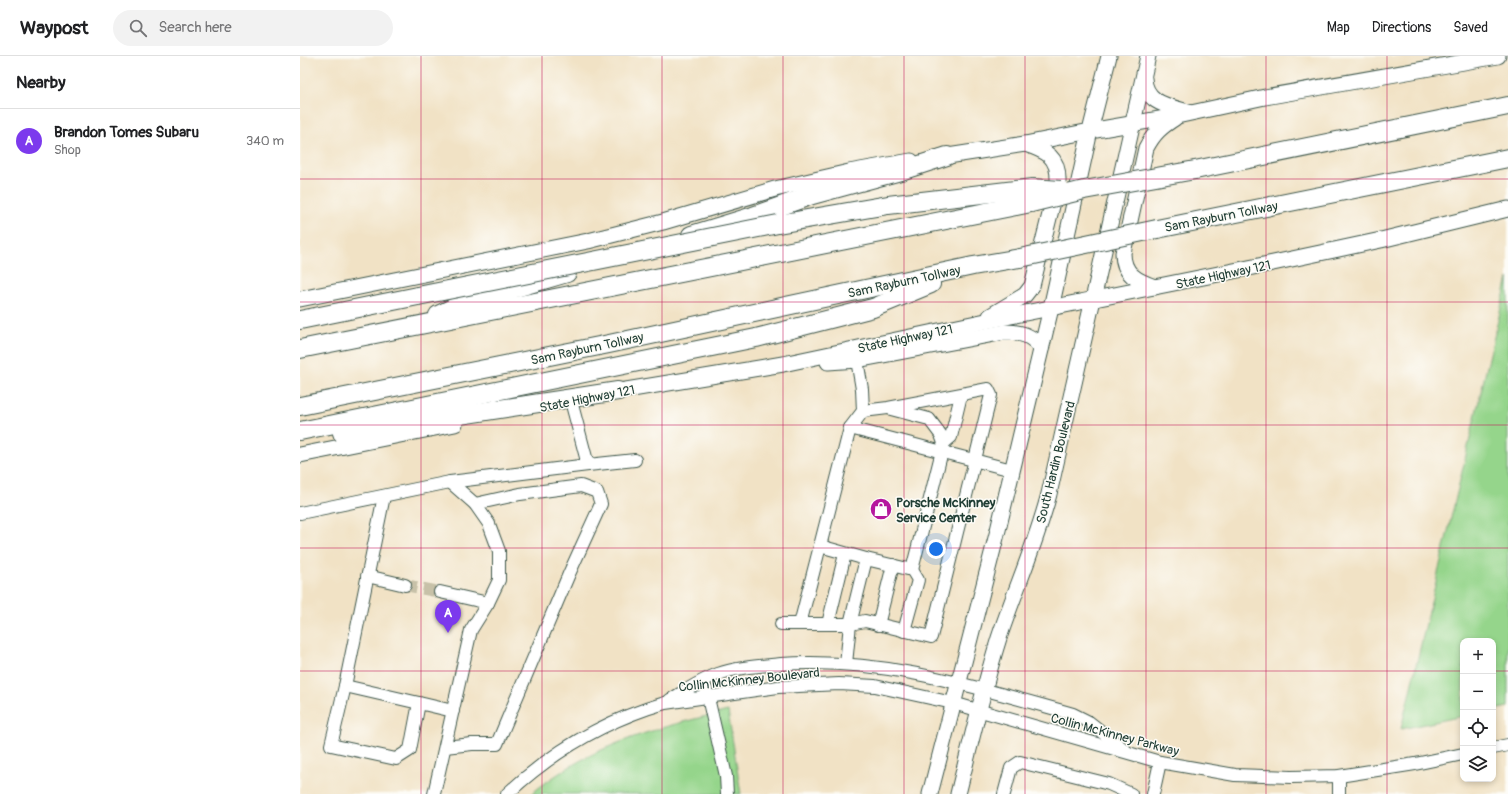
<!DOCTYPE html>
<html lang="en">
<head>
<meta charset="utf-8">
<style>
	body { margin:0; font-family:Pangolin,sans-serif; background:#f2f2f2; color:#202124 }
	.controls { position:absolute; right:12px; bottom:12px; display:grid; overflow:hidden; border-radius:8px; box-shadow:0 2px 6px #0003 }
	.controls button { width:36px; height:36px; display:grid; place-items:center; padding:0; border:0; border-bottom:1px solid #e0e0e0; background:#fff; color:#202124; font:20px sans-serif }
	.you { position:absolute; left:636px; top:493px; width:14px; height:14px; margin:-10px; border:3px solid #fff; border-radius:50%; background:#1a73e8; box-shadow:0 0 0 6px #1a73e833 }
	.badge { display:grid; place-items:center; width:26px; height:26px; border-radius:50%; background:#7c3aed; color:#fff; font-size:13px; font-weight:700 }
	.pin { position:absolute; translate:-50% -33px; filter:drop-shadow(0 1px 2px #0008) }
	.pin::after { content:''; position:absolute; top:21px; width:14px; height:12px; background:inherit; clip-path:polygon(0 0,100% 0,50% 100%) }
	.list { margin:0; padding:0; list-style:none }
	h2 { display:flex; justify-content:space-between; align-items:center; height:52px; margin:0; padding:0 16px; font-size:17px }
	h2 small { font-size:13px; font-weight:400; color:#757577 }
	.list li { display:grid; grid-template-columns:26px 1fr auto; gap:12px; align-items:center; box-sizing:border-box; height:64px; padding:0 16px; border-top:1px solid #e0e0e0 }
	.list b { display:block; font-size:15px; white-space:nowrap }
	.list p { margin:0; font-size:13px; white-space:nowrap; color:#757577 }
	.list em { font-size:13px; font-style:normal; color:#757577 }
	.icon { flex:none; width:22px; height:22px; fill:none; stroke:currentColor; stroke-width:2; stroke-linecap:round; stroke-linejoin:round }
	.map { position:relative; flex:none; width:1208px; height:738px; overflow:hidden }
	header { display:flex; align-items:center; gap:24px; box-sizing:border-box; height:56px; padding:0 20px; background:#fff; border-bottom:1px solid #e0e0e0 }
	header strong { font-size:19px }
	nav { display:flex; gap:22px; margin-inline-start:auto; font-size:14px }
	.search { width:280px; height:36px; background:#f2f2f2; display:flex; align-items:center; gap:10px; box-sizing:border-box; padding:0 14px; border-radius:22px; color:#757577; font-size:15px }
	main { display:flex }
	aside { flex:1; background:#fff }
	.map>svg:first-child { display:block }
</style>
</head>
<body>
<header>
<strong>Waypost</strong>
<div class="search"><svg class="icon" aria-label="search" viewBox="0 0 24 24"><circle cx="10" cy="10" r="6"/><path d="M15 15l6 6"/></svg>Search here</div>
<nav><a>Map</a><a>Directions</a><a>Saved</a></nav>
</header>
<main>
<aside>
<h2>Nearby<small></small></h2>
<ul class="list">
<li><span class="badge">A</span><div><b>Brandon Tomes Subaru</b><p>Shop</p></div><em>340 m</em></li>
</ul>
</aside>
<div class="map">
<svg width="1208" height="738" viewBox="0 0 1208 738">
	<rect width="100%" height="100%" fill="#fdfcf7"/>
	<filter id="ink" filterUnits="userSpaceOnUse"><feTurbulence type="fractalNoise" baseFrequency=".025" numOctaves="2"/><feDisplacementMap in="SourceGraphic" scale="8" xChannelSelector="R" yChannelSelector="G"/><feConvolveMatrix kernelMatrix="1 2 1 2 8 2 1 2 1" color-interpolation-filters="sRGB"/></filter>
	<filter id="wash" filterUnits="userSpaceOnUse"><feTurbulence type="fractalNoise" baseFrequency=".012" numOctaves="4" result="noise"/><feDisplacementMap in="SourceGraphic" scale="16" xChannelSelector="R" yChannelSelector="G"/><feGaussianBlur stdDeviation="0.9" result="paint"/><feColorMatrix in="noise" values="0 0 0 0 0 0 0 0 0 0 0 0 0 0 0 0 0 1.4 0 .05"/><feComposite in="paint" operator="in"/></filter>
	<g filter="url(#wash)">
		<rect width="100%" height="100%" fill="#f1e2c5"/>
		<g fill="#95d58b" stroke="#5a8960">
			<polygon points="1208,222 1208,651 1193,654 1193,585 1163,585 1163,660 1101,673"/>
			<path d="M 428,655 L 441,738 L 231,738 C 290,689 355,672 428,655 Z"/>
		</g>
	</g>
	<g filter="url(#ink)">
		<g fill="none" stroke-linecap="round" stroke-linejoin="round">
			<polyline stroke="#c7c1a8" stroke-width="12" stroke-dasharray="12 6" stroke-linecap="butt" points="105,529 140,536"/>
			<g stroke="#3e564a" stroke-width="14">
				<g id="minor">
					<polyline points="557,304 562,333 563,355 550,372 712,414"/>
					<polyline points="271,345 288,409 335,404"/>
					<polyline points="591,353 629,363 641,379 644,387"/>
					<polyline points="563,355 588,352 688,333 691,339 631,581 565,565 550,568 500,568 520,490 566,503"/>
					<polyline points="84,440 45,630 31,689 96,703 110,694 119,647 153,655"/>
					<polyline points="0,457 150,426 288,409"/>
					<polyline points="520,490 550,372"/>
					<polyline points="67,520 105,529"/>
					<polyline points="140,536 188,547"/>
					<polyline points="481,568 500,568"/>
					<polyline points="528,568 545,498"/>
					<polyline points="578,569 593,509"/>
					<polyline points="604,575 618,524 612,514"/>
					<polyline points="546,608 550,568 566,503 612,514 644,387 651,381 661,339"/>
					<polyline points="45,630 119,647"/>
					<polyline points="406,633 426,720 427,738"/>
					<path d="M 370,644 C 385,635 401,624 418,618 C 437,611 460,610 481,608 C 583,601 676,631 773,658 L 789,666 L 826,695"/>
					<polyline points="145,691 172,688 197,688 269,518 301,448 297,436 281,430 220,438 175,448"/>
					<polyline points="1193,692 1208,689"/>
					<polyline points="1039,720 1039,738"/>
					<polyline points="134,738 171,574 188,547 199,524 199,495 189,468 175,448 150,426"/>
					<path d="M 207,738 C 252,696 306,664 365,647 L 478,631 L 539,628 L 575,630 L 653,647 L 860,706 L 935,719 L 991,721 L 1039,720 L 1115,708 L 1163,698"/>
					<polyline points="704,738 711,712 720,706 809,728 831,738"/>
					<polyline points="853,738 860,706"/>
				</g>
			</g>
			<g stroke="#3e564a" stroke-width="17">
				<g id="major">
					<path d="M 844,22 C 845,47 868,50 888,56"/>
					<polyline points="635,102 725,88 790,75 877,60 965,41 1198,0"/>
					<path d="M 855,231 C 837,225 823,218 823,197 L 846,92 C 854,77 861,71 875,62"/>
					<polyline points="0,243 288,185 363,166 475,133 549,116 611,105"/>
					<path d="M 690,260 L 725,239 L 732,230 L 758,126 C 759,100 746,95 725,88"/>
					<path d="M 528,306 L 557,304 L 705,276 C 720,276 733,279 741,293"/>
					<polyline points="308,337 483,308 681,266 973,207 1081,184 1208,153"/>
					<polyline points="0,399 155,368"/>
					<polyline points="630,738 698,474 751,252 790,75 809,0"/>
					<path d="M 658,738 C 671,686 683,633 699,582 C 715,534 736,488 749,438 L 848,0"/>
				</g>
			</g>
			<g stroke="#3e564a" stroke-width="20">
				<g id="highway">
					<polyline points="895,114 1208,50"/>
					<polyline points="478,168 588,149 732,132"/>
					<polyline points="857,173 1208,102"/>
					<polyline points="391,179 453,160 512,139 604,114 647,100"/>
					<polyline points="138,259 161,248 267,217"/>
					<polyline points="0,264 118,240"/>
					<polyline points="0,293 731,147"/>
					<polyline points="0,350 309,288 673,210 720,202"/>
					<polyline points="0,375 456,282 573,252 631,228"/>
					<polyline points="42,377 318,335"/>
				</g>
			</g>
			<use href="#minor" stroke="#fff" stroke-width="12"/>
			<use href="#major" stroke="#fff" stroke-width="15"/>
			<use href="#highway" stroke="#fff" stroke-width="18"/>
			<g stroke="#3e564a" stroke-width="20" stroke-linecap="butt">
				<g id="highway-bridge">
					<polyline points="732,132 761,134"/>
					<polyline points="731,147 784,134 895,114"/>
					<polyline points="720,202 857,173"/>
					<polyline points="118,240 478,168"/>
				</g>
			</g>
			<use href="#highway-bridge" stroke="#fff" stroke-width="18"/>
		</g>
	</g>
	<path fill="none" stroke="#c2185b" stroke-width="1" stroke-opacity="0.55" d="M 121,0 L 121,738M 242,0 L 242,738M 362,0 L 362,738M 483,0 L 483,738M 604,0 L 604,738M 725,0 L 725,738M 846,0 L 846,738M 966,0 L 966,738M 1087,0 L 1087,738M 0,123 L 1208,123M 0,246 L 1208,246M 0,369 L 1208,369M 0,492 L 1208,492M 0,615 L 1163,615M 1193,615 L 1208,615"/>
	<defs>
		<g id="shop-disc" transform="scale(1.15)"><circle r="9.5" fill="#b5179e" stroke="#fdfcf7"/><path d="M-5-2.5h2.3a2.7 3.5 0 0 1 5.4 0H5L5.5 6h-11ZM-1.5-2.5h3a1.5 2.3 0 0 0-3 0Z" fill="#fff"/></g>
	</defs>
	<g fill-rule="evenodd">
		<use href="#shop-disc" x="581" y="453"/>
	</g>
	<g text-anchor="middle" stroke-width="3" stroke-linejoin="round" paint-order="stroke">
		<g font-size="13" fill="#1f3d34" stroke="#fdfcf7">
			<text transform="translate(921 160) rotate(-11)" y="5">Sam Rayburn Tollway</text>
			<text transform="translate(923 218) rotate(-12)" y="5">State Highway 121</text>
			<text transform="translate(604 225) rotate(-12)" y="5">Sam Rayburn Tollway</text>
			<text transform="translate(605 282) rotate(-12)" y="5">State Highway 121</text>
			<text transform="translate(287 292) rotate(-12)" y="5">Sam Rayburn Tollway</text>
			<text transform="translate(287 342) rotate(-11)" y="5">State Highway 121</text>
			<text transform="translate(755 406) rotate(-76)" y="5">South Hardin Boulevard</text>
			<text transform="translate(449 623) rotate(-6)" y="5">Collin McKinney Boulevard</text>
			<text transform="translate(815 678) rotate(15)" y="5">Collin McKinney Parkway</text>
		</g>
		<g font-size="13" font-weight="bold" fill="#1f3d34" stroke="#fdfcf7" text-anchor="start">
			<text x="596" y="451">Porsche McKinney<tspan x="596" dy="15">Service Center</tspan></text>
		</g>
	</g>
</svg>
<div class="controls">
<button>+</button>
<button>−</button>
<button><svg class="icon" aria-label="locate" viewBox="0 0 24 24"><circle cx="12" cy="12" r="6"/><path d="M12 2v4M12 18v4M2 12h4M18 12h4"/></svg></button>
<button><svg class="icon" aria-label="layers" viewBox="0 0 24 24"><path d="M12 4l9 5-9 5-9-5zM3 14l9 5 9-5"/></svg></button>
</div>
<div class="you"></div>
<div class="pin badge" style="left:148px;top:577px">A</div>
</div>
</main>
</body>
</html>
